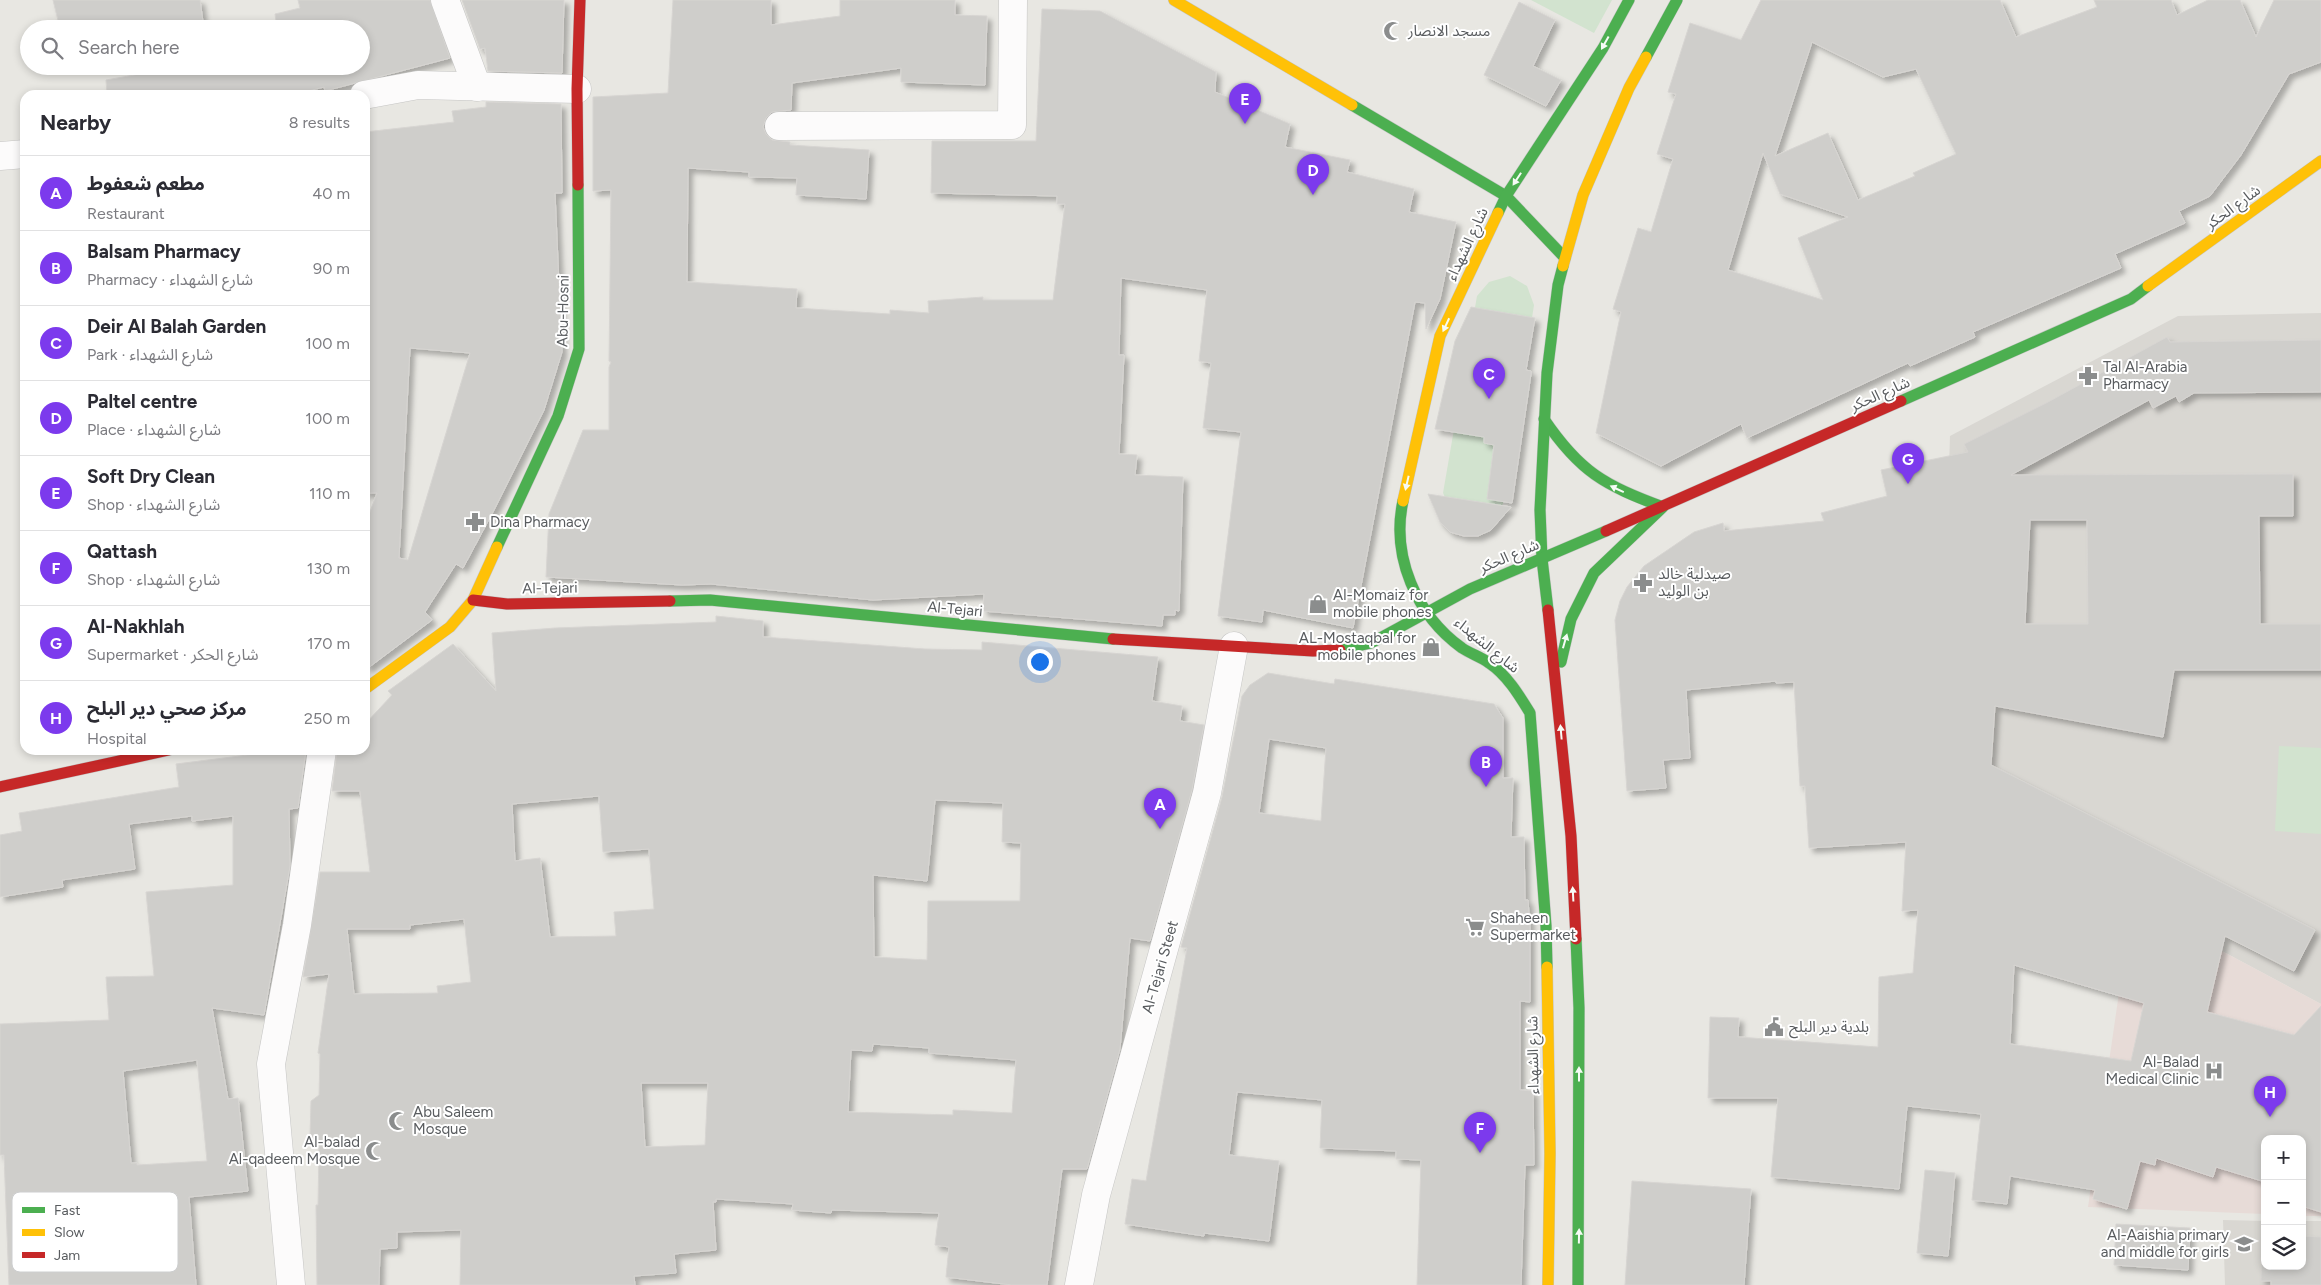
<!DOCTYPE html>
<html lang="en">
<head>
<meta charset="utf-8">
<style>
	body { margin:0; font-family:Figtree,"Noto Sans Arabic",sans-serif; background:#f7f7f7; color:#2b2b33 }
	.controls { position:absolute; right:15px; bottom:15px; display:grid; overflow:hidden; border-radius:10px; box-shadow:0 2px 8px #0003 }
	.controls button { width:45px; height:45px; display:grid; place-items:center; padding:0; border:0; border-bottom:1px solid #e1e1e2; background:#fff; color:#2b2b33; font:25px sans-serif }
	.you { position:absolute; left:1039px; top:661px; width:18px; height:18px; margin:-12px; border:4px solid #fff; border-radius:50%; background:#1a73e8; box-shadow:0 0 0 8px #1a73e833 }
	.badge { display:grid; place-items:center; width:32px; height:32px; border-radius:50%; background:#7c3aed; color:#fff; font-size:16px; font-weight:700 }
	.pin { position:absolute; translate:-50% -41px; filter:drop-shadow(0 1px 2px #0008) }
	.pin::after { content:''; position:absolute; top:26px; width:18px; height:15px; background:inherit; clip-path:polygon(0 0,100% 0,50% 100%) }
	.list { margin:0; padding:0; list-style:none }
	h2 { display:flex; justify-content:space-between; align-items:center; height:65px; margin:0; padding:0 20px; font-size:21px }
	h2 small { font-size:16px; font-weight:400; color:#7c7c81 }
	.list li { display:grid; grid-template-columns:32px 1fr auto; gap:15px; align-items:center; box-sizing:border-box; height:75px; padding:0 20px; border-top:1px solid #e1e1e2 }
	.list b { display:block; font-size:19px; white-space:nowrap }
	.list p { margin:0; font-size:16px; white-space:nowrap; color:#7c7c81 }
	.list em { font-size:16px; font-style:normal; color:#7c7c81 }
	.icon { flex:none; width:28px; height:28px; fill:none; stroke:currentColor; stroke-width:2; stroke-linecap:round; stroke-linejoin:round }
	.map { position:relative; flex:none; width:2321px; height:1285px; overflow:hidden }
	.search { position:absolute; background:#fff; box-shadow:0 2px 8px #0003; left:20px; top:20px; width:350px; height:55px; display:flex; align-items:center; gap:12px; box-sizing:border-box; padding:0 18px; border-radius:28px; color:#7c7c81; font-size:19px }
	.panel { position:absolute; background:#fff; box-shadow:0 2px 8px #0003; left:20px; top:90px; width:350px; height:665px; border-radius:15px }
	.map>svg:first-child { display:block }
</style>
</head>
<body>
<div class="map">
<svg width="2321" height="1285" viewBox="0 0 2321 1285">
	<defs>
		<filter id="shadow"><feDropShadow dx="4.5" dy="4.5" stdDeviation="2.5" flood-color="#0004"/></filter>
	</defs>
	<rect width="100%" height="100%" fill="#e8e7e2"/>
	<g fill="#d9d7d2">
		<polygon points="2321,313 2321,1004 2132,903 1939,786 1950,436 2178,316"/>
		<polygon points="2223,1220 2265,1221 2265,1266 2302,1266 2302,1221 2321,1221 2321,1285 2225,1285"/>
	</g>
	<polygon fill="#e7dbd7" points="2132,903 2321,1004 2321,1216 2302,1216 2302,1139 2265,1139 2265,1214 2088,1207"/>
	<g fill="#d2e3cf">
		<polygon points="1531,0 1612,0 1594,33"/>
		<polygon points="1510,276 1527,286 1534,305 1503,504 1488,519 1451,510 1443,493 1477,296 1489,282"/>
		<polygon points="2279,746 2321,748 2321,834 2275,831"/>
	</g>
	<g fill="#cfcecb" stroke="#d7d5d2" fill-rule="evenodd" filter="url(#shadow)">
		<polygon points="53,0 200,0 204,29 60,29"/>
		<polygon points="298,0 430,0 450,58 325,91 324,87 293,95 107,95 106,80 185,66 361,66 361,29 277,29 275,14 300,8"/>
		<polygon points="462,0 564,0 562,73 488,71 485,48 480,49"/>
		<polygon points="673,0 771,0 771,25 840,16 840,0 955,0 955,15 987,16 985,85 901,82 901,68 792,83 791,110 772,112 766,118 763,127 766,134 772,140 790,142 790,145 869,150 866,199 796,195 797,178 749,177 749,172 688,168 687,282 797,289 796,308 890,314 890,310 929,313 928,301 983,297 983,300 1053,300 1065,204 1057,204 1057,196 931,193 932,141 1036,141 1042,9 1100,11 1216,72 1215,92 1290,124 1285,147 1350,160 1347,172 1414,189 1409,212 1456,222 1440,299 1426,329 1425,303 1415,302 1353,628 1263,610 1262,622 1218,616 1241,432 1203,428 1211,363 1199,361 1207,290 1121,278 1119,355 1124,355 1119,454 1137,455 1135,475 1183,477 1179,611 1175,610 1175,615 1163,615 1162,626 983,611 984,594 873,600 711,584 682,585 546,577 549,514 583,430 609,430 609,367 611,362 609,361 611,190 593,191 593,97 668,93"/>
		<path d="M 1761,0 L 2000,0 L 2016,37 L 2097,7 L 2094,0 L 2171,0 L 2177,15 L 2208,0 L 2240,0 L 2256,37 L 2274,0 L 2321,0 L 2321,62 L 2289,74 L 2241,155 L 2210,196 L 2179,211 L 2185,223 L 2115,254 L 2121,268 L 1973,332 L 1975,337 L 1910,366 L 1908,363 L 1747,438 L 1741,424 L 1661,466 L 1596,433 L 1621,312 L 1613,309 L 1638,228 L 1651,232 L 1673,159 L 1657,154 L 1676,94 L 1668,92 L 1690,23 L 1741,40 ZM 1812,42 L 1883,77 L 1916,69 L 1956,154 L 1913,173 L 1915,176 L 1858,200 L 1828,133 L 1775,156 ZM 1763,153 L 1780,194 L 1848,217 L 1798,238 L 1823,300 L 1728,270 Z"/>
		<polygon points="1519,2 1555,20 1533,66 1561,80 1546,106 1484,75"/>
		<path d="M 486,102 L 561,104 L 562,193 L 555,193 L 562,352 L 544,410 L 494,510 L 463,568 L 456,564 L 425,612 L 432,620 L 368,668 L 365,664 L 365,525 L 377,493 L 365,493 L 365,132 L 454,122 L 452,111 L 486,107 ZM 410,348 L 470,353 L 408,560 L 399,558 Z"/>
		<polygon points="1471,307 1535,318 1526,370 1531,371 1531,374 1512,503 1487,499 1494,445 1484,443 1484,437 1435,429 1455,341"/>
		<path d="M 2167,337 L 2170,342 L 2321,340 L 2321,392 L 2194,393 L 2179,402 L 2176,396 L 2153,408 L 2149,400 L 2011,475 L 2293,474 L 2293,516 L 2259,516 L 2260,624 L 2321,624 L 2321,670 L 2174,670 L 2163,737 L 1995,706 L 1991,765 L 2315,930 L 2294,971 L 2225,936 L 2207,1012 L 2294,1035 L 2321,1006 L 2321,1212 L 2302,1206 L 2302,1139 L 2265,1139 L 2265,1193 L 2262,1193 L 2262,1181 L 2216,1167 L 2213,1177 L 2156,1158 L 2155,1165 L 2140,1161 L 2127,1209 L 2093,1199 L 2095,1190 L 2010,1176 L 2007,1204 L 1972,1200 L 1981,1114 L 1907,1106 L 1899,1189 L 1771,1177 L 1778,1098 L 1708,1098 L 1710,1017 L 1739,1018 L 1738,1037 L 1878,1047 L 1879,977 L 1913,973 L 1918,910 L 1902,911 L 1906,842 L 1809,848 L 1805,786 L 1800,786 L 1794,682 L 1776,683 L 1776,681 L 1686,690 L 1690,758 L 1663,760 L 1666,788 L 1627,791 L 1615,620 L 1620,601 L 1627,587 L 1644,566 L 1694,532 L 1723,523 L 1724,531 L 1824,521 L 1821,513 L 1887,496 L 1881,470 L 1968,452 L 1964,444 L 2048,402 ZM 2030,520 L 2087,520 L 2088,624 L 2025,624 ZM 2014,965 L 2144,1003 L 2131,1061 L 2010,1044 Z"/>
		<polygon points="1428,494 1511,507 1491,530 1478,536 1464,536 1450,532 1440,522"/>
		<path d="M 716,616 L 763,621 L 763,637 L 925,649 L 982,650 L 982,642 L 1158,657 L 1152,701 L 1182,706 L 1180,721 L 1204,725 L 1192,790 L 1150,941 L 1130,938 L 1120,1049 L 1087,1169 L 1062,1169 L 1047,1285 L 1012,1285 L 946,1277 L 949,1247 L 935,1245 L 939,1213 L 832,1210 L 831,1213 L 792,1210 L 793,1204 L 716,1199 L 716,1202 L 713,1202 L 716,1250 L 674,1254 L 676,1273 L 634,1276 L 635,1285 L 460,1285 L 461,1230 L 397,1232 L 397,1248 L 380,1249 L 379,1285 L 317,1285 L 316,1205 L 318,1205 L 319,1146 L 310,1135 L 311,1101 L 319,1095 L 320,1054 L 318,1053 L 329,974 L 303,977 L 320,872 L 370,872 L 360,791 L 332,791 L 337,750 L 365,750 L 365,724 L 392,695 L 388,691 L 453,644 L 496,691 L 492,633 L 555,628 L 716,622 ZM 599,796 L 603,852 L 649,849 L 654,909 L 614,912 L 616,936 L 550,937 L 540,858 L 515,861 L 512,804 ZM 935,800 L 1003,803 L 1002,842 L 1021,843 L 1020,901 L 928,901 L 927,960 L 874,957 L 873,875 L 927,881 ZM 464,919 L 471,982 L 437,986 L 438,993 L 354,994 L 347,929 L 410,929 L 410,925 ZM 873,1044 L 929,1048 L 929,1053 L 1016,1060 L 1012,1113 L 953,1110 L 953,1115 L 848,1112 L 851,1050 L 872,1051 ZM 641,1083 L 708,1083 L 705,1145 L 645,1147 Z"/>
		<path d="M 1268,673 L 1334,684 L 1335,679 L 1494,704 L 1503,718 L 1503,778 L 1513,778 L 1511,837 L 1524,837 L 1525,900 L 1528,900 L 1530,927 L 1530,1002 L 1520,1001 L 1520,1090 L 1533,1091 L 1534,1165 L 1525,1165 L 1521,1285 L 1417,1285 L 1421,1160 L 1396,1159 L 1396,1151 L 1320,1148 L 1322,1100 L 1237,1092 L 1229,1155 L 1279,1161 L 1269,1241 L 1204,1233 L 1204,1236 L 1125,1224 L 1132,1179 L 1146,1181 L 1187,948 L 1181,947 L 1222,797 L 1242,696 L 1250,685 ZM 1269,739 L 1326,748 L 1321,821 L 1259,813 Z"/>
		<path d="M 287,750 L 306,750 L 298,808 L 289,809 L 290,866 L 264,1015 L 212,1008 L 228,1099 L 238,1098 L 248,1191 L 189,1197 L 196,1285 L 9,1285 L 4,1155 L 0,1155 L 0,1024 L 109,1020 L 106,977 L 154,976 L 146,892 L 233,885 L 233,816 L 192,821 L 192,816 L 129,824 L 135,869 L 62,880 L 63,887 L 0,897 L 0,835 L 22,831 L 19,813 L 179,787 L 176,764 ZM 197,1060 L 207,1161 L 137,1165 L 137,1163 L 131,1163 L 123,1071 Z"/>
		<polygon points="1925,1170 1955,1173 1948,1256 1917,1253"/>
		<polygon points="1632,1181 1751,1189 1744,1285 1625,1285"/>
		<polygon points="2116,1224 2190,1228 2188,1270 2114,1265"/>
		<polygon points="2262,1233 2265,1233 2265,1266 2302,1266 2302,1236 2321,1237 2321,1285 2271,1285 2271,1281 2261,1281"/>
	</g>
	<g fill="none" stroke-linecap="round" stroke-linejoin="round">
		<g stroke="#c5c5c4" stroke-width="29">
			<g id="street">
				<polyline points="445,0 477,87"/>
				<polyline points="364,95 418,85 577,89"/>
				<polyline points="779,126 1012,125 1013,0"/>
				<polyline points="0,156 25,154"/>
				<polyline points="291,1285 271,1064 297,925 322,750"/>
				<polyline points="1079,1285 1096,1195 1207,793 1234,646"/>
			</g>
		</g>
		<g stroke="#c4c5c4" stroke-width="12">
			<g id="fast">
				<polyline points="1646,57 1677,0"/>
				<polyline points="1352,105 1506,196 1565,258"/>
				<polyline points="1498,213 1506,196 1603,48 1629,0"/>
				<polyline points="1901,401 2131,299 2148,286"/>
				<path d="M 1544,419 C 1580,472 1604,485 1663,507 L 1594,573 L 1571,619 L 1561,662"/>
				<path d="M 1403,501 C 1391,556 1416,615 1462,648 C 1471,654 1481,657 1489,663 C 1507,675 1519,695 1530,713 L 1546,926 L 1547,967"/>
				<polyline points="497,547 558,416 579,349 578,185"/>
				<polyline points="670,601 710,600 1113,639"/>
				<polyline points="1548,610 1542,559 1540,510 1547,373 1558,285 1563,266"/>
				<polyline points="1340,650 1371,643 1470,589 1606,531"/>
				<polyline points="1576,939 1579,1008 1578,1285"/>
			</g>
		</g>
		<g stroke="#c4c5c4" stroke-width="12">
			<g id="slow">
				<polyline points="1174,0 1352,105"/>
				<polyline points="1563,266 1583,195 1629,88 1646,57"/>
				<polyline points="2148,286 2321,161"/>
				<polyline points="1403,501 1440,336 1498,213"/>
				<polyline points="365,689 450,627 473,600 497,547"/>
				<polyline points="1547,967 1550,1153 1548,1285"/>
			</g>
		</g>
		<g stroke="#c4c5c4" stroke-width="12">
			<g id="jam">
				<polyline points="578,185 577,89 580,0"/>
				<polyline points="1606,531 1901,401"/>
				<polyline points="473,600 507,604 670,601"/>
				<polyline points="1548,610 1571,836 1576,939"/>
				<polyline points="1113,639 1313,651 1340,650"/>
				<polyline points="0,787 169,750"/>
			</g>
		</g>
		<use href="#street" stroke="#fcfbfb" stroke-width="28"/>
		<use href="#fast" stroke="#4caf50" stroke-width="11"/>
		<use href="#slow" stroke="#ffc107" stroke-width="11"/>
		<use href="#jam" stroke="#c62828" stroke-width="11"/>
	</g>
	<defs><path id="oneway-solid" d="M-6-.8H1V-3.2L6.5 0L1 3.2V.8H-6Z" transform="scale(1.25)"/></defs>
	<g fill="#f6fbf6">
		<use href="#oneway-solid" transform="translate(1605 43) rotate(119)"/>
		<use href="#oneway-solid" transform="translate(1517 179) rotate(123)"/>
		<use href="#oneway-solid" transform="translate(1446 325) rotate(115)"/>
		<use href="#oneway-solid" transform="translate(1407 483) rotate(103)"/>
		<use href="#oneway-solid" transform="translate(1617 489) rotate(-155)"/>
		<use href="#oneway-solid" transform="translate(1565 641) rotate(-74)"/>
		<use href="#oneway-solid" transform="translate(1561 732) rotate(-95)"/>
		<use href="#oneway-solid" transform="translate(1573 894) rotate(-93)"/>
		<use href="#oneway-solid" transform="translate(1579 1074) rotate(-90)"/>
		<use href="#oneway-solid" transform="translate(1579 1236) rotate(-89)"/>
	</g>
	<defs>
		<g id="mosque-bare" transform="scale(1.5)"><path d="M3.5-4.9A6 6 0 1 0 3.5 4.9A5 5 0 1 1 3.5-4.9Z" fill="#8b8d8d" stroke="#fff" stroke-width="2.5" paint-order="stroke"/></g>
		<g id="pharmacy-bare" transform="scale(1.5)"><path d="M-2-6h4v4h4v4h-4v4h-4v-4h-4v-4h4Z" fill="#8b8d8d" stroke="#fff" stroke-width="2.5" paint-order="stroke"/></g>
		<g id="shop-bare" transform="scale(1.5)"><path d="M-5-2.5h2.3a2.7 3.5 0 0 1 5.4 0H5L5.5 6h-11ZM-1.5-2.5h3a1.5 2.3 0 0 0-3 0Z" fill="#8b8d8d" stroke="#fff" stroke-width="2.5" paint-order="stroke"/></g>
		<g id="supermarket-bare" transform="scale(1.5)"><path d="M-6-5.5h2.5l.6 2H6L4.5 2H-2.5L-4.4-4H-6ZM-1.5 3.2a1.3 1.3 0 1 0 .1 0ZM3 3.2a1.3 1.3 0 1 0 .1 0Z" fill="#8b8d8d" stroke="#fff" stroke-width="2.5" paint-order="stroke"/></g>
		<g id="civic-bare" transform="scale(1.5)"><path d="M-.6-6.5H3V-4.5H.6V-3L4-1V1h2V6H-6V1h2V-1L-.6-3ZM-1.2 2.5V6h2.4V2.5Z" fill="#8b8d8d" stroke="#fff" stroke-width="2.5" paint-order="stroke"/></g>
		<g id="hospital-bare" transform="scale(1.5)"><path d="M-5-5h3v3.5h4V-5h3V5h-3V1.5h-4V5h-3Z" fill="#8b8d8d" stroke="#fff" stroke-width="2.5" paint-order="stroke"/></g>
		<g id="school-bare" transform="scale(1.5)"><path d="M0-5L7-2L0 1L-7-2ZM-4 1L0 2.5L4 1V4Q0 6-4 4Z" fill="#8b8d8d" stroke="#fff" stroke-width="2.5" paint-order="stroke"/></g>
	</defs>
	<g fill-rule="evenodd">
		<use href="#mosque-bare" x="1393" y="31"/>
		<use href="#pharmacy-bare" x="2088" y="376"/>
		<use href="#pharmacy-bare" x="475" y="522"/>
		<use href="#pharmacy-bare" x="1643" y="583"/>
		<use href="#shop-bare" x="1318" y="604"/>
		<use href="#shop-bare" x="1431" y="647"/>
		<use href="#supermarket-bare" x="1475" y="927"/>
		<use href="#civic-bare" x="1774" y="1027"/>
		<use href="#hospital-bare" x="2214" y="1071"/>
		<use href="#mosque-bare" x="398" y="1121"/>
		<use href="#mosque-bare" x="375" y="1151"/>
		<use href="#school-bare" x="2244" y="1244"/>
	</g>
	<g text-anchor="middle" stroke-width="4" stroke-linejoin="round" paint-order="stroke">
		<g font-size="15" fill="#595c5f" stroke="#fff" text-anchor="start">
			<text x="1408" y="36">مسجد الانصار</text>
			<text x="2103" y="372">Tal Al-Arabia<tspan x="2103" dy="17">Pharmacy</tspan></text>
			<text x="490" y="527">Dina Pharmacy</text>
			<text x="1658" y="579">صيدلية خالد<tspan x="1658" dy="17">بن الوليد</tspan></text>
			<text x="1333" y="600">Al-Momaiz for<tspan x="1333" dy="17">mobile phones</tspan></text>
			<text x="1416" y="643" text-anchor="end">AL-Mostaqbal for<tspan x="1416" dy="17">mobile phones</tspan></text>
			<text x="1490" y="923">Shaheen<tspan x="1490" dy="17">Supermarket</tspan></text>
			<text x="1789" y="1032">بلدية دير البلح</text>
			<text x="2199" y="1067" text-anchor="end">Al-Balad<tspan x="2199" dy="17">Medical Clinic</tspan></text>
			<text x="413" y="1117">Abu Saleem<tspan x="413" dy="17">Mosque</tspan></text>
			<text x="360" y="1147" text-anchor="end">Al-balad<tspan x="360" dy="17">Al-qadeem Mosque</tspan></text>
			<text x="2229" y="1240" text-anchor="end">Al-Aaishia primary<tspan x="2229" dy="17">and middle for girls</tspan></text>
		</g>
		<g font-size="15" fill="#595c5f" stroke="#fff">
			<text transform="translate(2233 207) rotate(-36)" y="5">شارع الحكر</text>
			<text transform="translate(1467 244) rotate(-65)" y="5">شارع الشهداء</text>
			<text transform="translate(563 311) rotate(-89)" y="5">Abu-Hosni</text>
			<text transform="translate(1880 394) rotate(-24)" y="5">شارع الحكر</text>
			<text transform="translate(1509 556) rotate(-23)" y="5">شارع الحكر</text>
			<text transform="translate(550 588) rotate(-1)" y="5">Al-Tejari</text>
			<text transform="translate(955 609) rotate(5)" y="5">Al-Tejari</text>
			<text transform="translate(1487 645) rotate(39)" y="5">شارع الشهداء</text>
			<text transform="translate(1160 967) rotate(-74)" y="5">Al-Tejari Steet</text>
			<text transform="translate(1533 1055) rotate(-91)" y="5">شارع الشهداء</text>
		</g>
	</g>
	<rect x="12" y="1192" width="166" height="80" rx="8" fill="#fff" stroke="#cdcecf" stroke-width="1"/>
	<rect x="22" y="1207" width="23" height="6" fill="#4caf50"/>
	<rect x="22" y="1229" width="23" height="7" fill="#ffc107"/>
	<rect x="22" y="1252" width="23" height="6" fill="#c62828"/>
	<g font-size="14" fill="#595c5f">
		<text x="54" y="1215">Fast</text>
		<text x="54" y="1237">Slow</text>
		<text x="54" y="1260">Jam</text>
	</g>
</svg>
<div class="controls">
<button>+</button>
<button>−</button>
<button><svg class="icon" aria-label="layers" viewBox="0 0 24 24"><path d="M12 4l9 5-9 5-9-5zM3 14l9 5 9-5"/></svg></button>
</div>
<div class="you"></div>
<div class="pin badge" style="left:1160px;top:829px">A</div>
<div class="pin badge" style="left:1486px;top:787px">B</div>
<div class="pin badge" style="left:1489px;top:399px">C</div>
<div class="pin badge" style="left:1313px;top:195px">D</div>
<div class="pin badge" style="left:1245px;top:124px">E</div>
<div class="pin badge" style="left:1480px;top:1153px">F</div>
<div class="pin badge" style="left:1908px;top:484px">G</div>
<div class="pin badge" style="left:2270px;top:1117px">H</div>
<div class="search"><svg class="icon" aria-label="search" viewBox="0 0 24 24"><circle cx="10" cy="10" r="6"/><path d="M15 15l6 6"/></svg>Search here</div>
<section class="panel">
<h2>Nearby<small>8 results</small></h2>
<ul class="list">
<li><span class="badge">A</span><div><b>مطعم شعفوط</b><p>Restaurant</p></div><em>40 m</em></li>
<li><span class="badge">B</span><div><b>Balsam Pharmacy</b><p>Pharmacy · شارع الشهداء</p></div><em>90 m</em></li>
<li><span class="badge">C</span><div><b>Deir Al Balah Garden</b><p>Park · شارع الشهداء</p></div><em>100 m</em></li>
<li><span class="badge">D</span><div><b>Paltel centre</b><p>Place · شارع الشهداء</p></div><em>100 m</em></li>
<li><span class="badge">E</span><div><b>Soft Dry Clean</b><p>Shop · شارع الشهداء</p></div><em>110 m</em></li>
<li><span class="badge">F</span><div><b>Qattash</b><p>Shop · شارع الشهداء</p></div><em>130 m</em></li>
<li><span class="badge">G</span><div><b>Al-Nakhlah</b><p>Supermarket · شارع الحكر</p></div><em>170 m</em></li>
<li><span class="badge">H</span><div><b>مركز صحي دير البلح</b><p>Hospital</p></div><em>250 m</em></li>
</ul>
</section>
</div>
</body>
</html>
